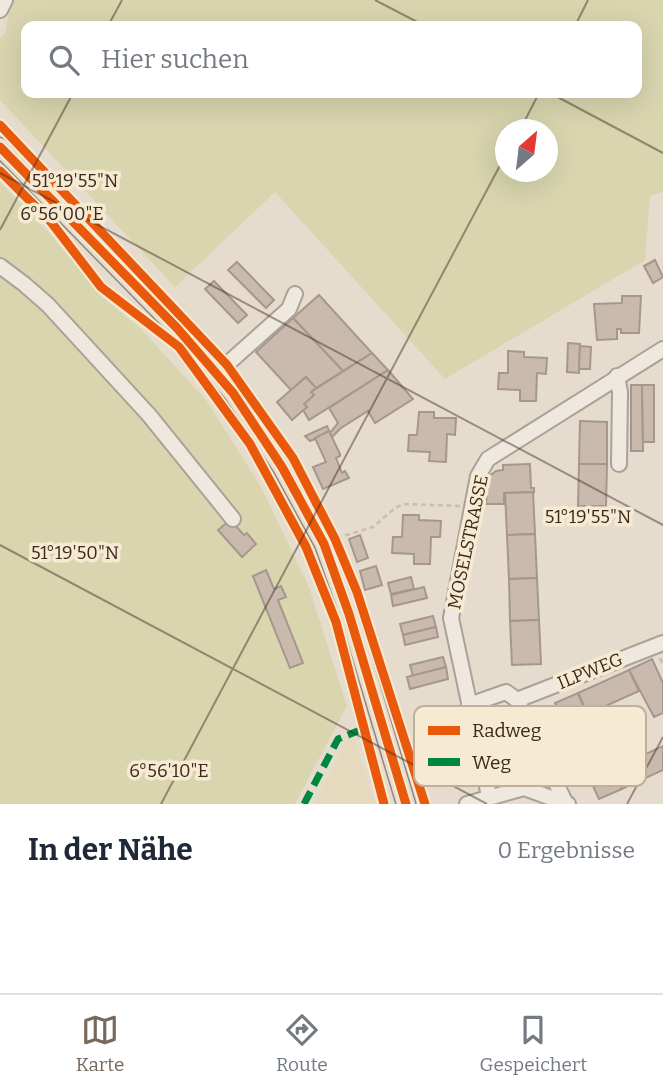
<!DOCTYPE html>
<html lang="de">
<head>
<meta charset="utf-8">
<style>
	body { margin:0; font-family:Bitter,serif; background:#f2f2f3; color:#1f2937 }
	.compass { position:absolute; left:495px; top:119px; width:63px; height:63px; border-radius:50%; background:#fff; box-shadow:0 7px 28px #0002; rotate:28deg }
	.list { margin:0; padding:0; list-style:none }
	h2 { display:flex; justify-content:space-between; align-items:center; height:91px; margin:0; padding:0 28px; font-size:30px }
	h2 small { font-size:23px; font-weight:400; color:#747a83 }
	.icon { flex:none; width:38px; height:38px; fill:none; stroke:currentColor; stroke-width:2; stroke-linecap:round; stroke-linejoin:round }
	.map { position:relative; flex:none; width:663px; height:804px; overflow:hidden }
	.search { position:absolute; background:#fff; box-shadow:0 7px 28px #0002; left:21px; right:21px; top:21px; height:77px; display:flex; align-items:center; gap:18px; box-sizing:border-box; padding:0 24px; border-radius:14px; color:#747a83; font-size:26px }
	.sheet { height:189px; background:#fff }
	nav { display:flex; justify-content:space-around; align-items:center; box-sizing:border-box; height:98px; border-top:2px solid #e0e1e3; background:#fff; font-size:19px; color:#747a83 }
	nav a { display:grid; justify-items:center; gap:4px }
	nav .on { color:#77685c }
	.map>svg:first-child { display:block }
</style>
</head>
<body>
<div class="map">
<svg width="663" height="804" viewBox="0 0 663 804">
	<rect width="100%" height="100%" fill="#e6dcce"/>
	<polygon fill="#e6dabe" points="354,738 375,804 314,804 346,740"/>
	<g fill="#d8d5af" fill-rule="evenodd">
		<path d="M 11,0 L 663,0 L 663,192 L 650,196 L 645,260 L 445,379 L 275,192 L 175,287 L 0,100 L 0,38 L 5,33 ZM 26,26 L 637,26 L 637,93 L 26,93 ZM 505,130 L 548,130 L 548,172 L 505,172 Z"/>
		<polygon points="0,182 52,236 102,297 140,328 206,400 260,485 309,587 347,706 295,804 0,804"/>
	</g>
	<g fill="#cabaae" stroke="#a6978d" stroke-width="2">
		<polygon points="655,260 663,277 653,283 644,266"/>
		<polygon points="237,262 274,300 266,308 228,270"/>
		<polygon points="214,281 247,315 238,323 205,289"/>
		<polygon points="319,295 372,353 343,371 293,318"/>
		<polygon points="622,296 641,296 639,333 621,333 621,329 617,329 617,339 597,340 594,304 622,303"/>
		<polygon points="293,318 343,371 316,388 306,377 291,390 256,352"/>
		<polygon points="568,343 580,344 579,373 567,372"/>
		<polygon points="580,346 591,347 590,369 579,369"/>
		<polygon points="508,351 524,352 524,357 547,358 546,374 537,373 536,401 520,401 520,390 498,389 499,373 508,373"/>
		<polygon points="372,353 388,370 309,420 303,410 307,407 304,404 314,395 311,392"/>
		<polygon points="388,370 413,399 375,423 368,411 341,428 332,437 330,433 338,423 329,408"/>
		<polygon points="306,377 316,388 311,392 314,395 304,404 307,407 292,420 277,402"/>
		<polygon points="631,385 642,385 643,451 631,451"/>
		<polygon points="642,385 654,385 654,442 643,442"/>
		<polygon points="419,412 434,412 434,418 456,418 455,435 447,434 446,462 429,461 430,452 408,451 409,435 417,435"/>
		<polygon points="580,421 607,422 607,464 579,464"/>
		<polygon points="327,426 329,431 315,439 310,441 305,436"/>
		<polygon points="329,431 340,454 340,456 336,458 342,473 345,471 349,478 323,489 313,467 326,462 315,438"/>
		<polygon points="530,464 531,488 534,488 534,492 504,493 504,504 486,504 488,477 496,471 503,470 503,465"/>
		<polygon points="579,464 607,464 606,506 578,506"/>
		<polygon points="533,492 535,534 507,535 505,493"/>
		<polygon points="403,515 419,515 419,520 441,521 440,537 431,537 430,564 414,564 414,554 392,553 393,537 402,537"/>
		<polygon points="230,520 244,535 247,533 256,544 242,557 218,530"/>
		<polygon points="535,534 537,578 509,579 507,535"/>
		<polygon points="360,535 368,558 357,562 349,539"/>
		<polygon points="376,566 382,585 365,590 360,571"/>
		<polygon points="266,570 274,589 281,586 286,597 278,600 303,663 290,668 253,576"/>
		<polygon points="411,577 414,589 391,594 388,583"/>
		<polygon points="537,578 539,620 510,621 509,579"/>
		<polygon points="424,587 427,598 393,606 391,595"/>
		<polygon points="433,616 436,627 403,635 400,624"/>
		<polygon points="539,620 541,664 512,665 510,621"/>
		<polygon points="436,627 438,637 405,645 403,635"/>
		<polygon points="443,657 446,667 413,676 410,665"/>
		<polygon points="652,659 663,683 663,713 654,717 629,670"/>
		<polygon points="446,667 448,679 410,689 407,677"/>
		<polygon points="629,670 639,691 588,714 578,693"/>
		<polygon points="578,693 598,742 577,752 555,703"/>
		<polygon points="598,742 622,789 599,799 577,752"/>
		<polygon points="663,746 663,770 622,789 613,769"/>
	</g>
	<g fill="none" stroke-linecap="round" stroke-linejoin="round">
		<g stroke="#aba197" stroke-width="18">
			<g id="minor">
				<polyline points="0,10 5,0"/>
				<polyline points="0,266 24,284 48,305 149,415 233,519"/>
				<polyline points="216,374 289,309 295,294"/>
				<polyline points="617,376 620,392 619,464"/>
				<polyline points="517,700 663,643"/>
				<polyline points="469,705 506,692 517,700 565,802"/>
				<polyline points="489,796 451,618 478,476 488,459 663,349"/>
				<polyline points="467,804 524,788 568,804"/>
			</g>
		</g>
		<g stroke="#91877d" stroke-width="21">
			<polyline id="major" points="0,147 177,328 233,393 282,467 324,544 349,614 406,804"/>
		</g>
		<g stroke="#c7bfb6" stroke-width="2.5" stroke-dasharray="5 3.5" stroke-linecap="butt">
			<polyline points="337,538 373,527 395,508 404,504 460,506"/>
			<polyline points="660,658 663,665"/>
			<polyline points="487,725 509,713"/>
		</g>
		<use href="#minor" stroke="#eee8df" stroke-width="14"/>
		<use href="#major" stroke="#e5ddd1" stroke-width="18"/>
		<polyline stroke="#00873e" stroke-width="7" stroke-dasharray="14 7" stroke-linecap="butt" points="304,804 338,739 370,726"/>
		<g stroke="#f7ead3" stroke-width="13">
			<g id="cycleway">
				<polyline points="0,125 227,365 293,458 335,539 357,592 425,804"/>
				<polyline points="0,147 177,328 233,393 282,467 324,544 349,614 406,804"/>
				<polyline points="0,171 51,222 101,287 179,347 250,444 306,547 336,622 384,804"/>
			</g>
		</g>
		<use href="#cycleway" stroke="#e8590c" stroke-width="9"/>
	</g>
	<path fill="none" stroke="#3b291e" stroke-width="2" stroke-opacity="0.45" d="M 375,0 L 425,26M 108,26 L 122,0M 575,26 L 588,0M 550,93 L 663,153M 520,130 L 539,93M 0,173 L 663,525M 0,230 L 73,93M 0,545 L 487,804M 161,804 L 505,156M 627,804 L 663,737"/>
	<g text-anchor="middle" stroke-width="7" stroke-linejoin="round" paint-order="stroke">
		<g font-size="18" fill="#3b291e" stroke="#f7ead3">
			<text transform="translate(468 542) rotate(-78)" y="6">MOSELSTRASSE</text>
			<text transform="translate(590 671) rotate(-22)" y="6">ILPWEG</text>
		</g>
	</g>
	<rect x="414" y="706" width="232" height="80" rx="10" fill="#f7ead3" stroke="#bfb09d" stroke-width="2"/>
	<rect x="428" y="726" width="32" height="9" fill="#e8590c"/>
	<rect x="428" y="758" width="32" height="8" fill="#00873e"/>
	<g font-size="19" fill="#3b291e">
		<text x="472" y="737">Radweg</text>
		<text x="472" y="769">Weg</text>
	</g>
	<g font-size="18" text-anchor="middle" fill="#3b291e" stroke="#f7ead3" stroke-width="7" stroke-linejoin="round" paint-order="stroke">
		<text x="75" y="187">51°19'55"N</text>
		<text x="62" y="220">6°56'00"E</text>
		<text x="588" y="523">51°19'55"N</text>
		<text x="75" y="559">51°19'50"N</text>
		<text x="169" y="777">6°56'10"E</text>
	</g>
</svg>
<svg class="compass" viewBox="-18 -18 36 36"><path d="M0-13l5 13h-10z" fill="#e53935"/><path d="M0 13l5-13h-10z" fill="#747a83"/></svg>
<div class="search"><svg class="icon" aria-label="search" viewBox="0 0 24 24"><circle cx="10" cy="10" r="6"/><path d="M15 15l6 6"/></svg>Hier suchen</div>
</div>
<section class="sheet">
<h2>In der Nähe<small>0 Ergebnisse</small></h2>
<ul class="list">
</ul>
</section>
<nav>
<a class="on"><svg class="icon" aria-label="map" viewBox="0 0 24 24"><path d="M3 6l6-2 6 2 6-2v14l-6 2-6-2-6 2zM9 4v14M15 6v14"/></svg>Karte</a>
<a><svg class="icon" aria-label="directions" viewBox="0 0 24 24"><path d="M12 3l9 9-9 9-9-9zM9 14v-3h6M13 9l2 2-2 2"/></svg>Route</a>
<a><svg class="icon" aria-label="saved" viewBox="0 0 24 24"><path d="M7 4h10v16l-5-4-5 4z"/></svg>Gespeichert</a>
</nav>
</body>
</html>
